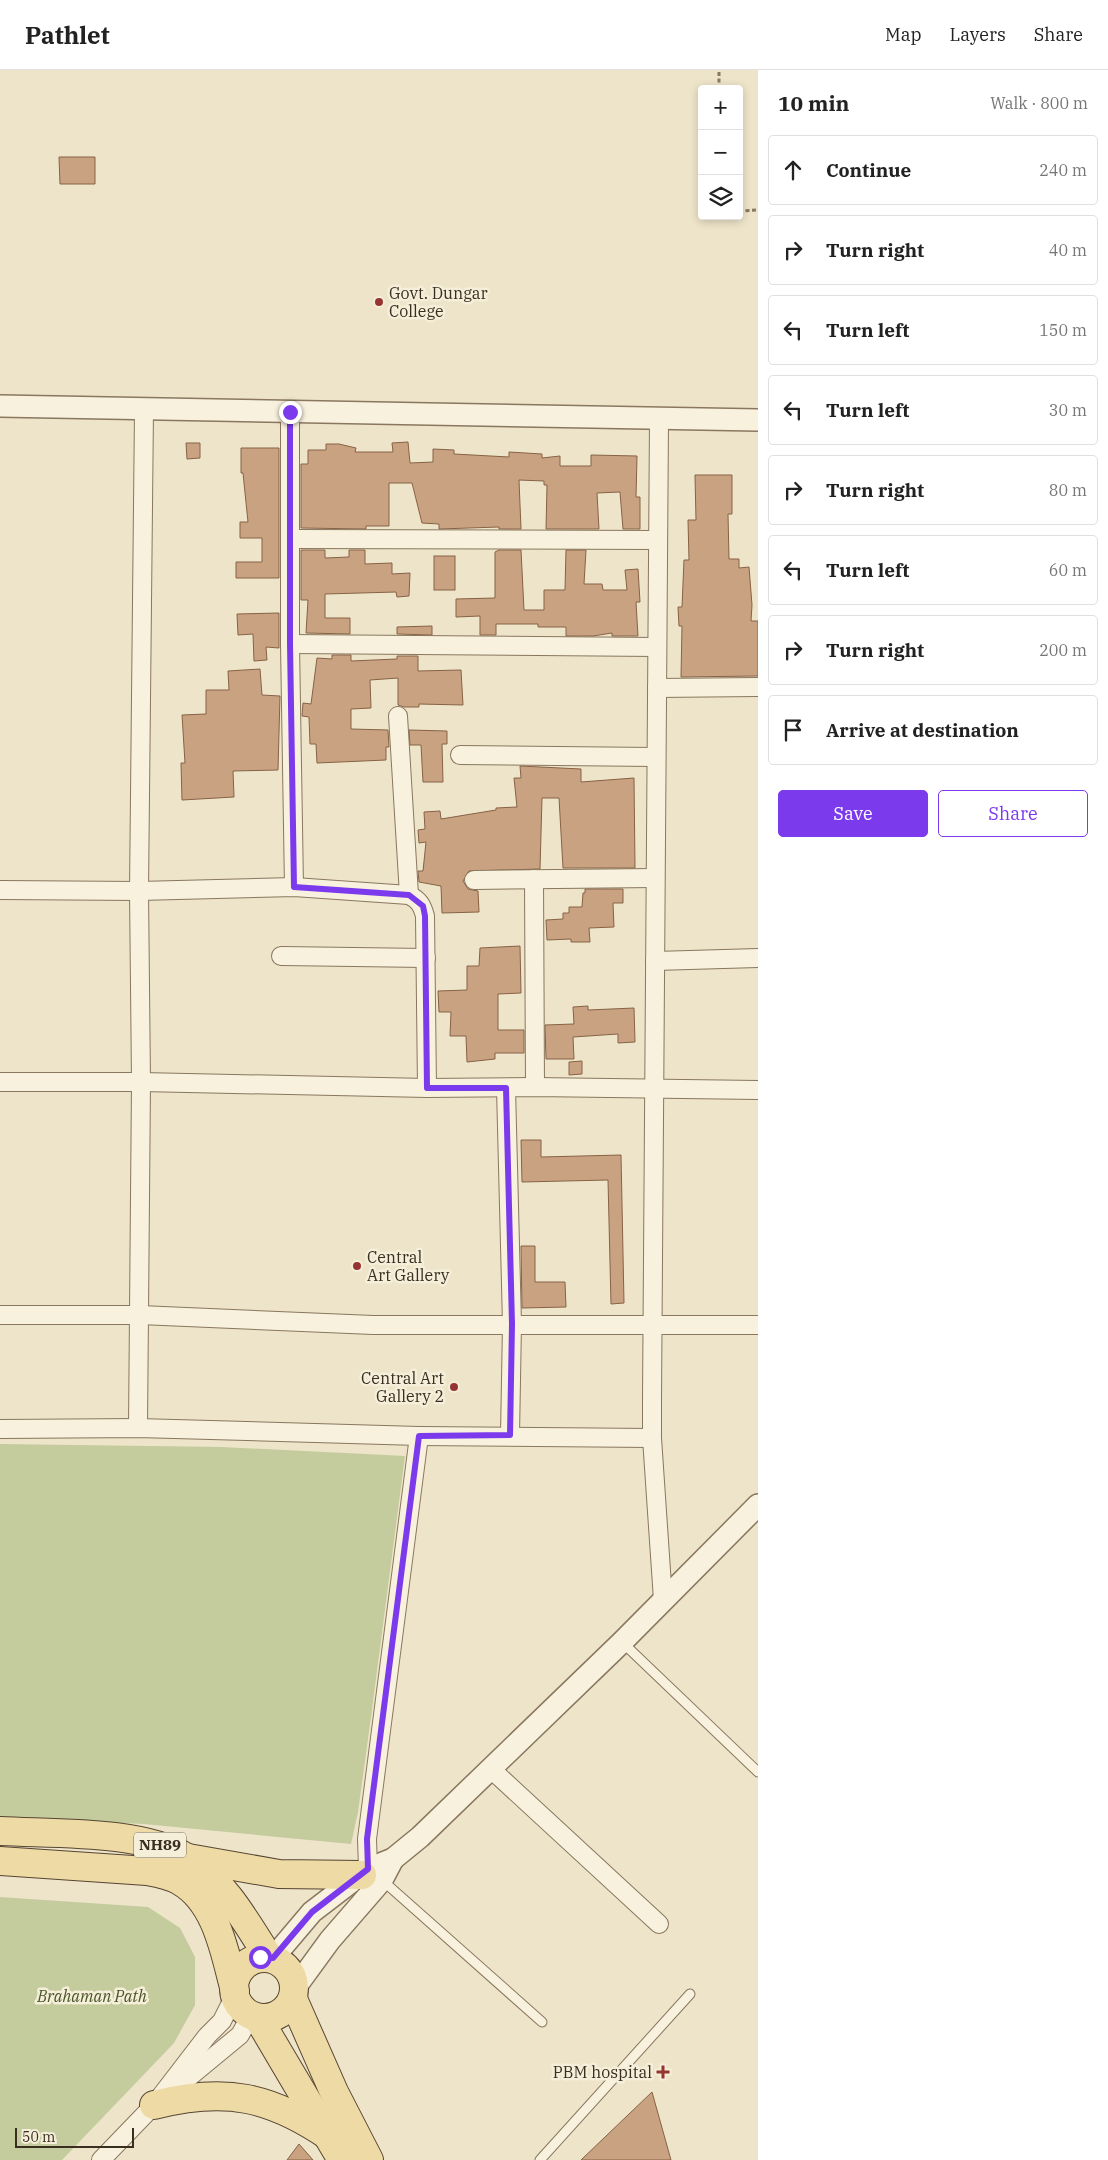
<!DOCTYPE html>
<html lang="en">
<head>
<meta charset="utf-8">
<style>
	body { margin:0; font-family:"IBM Plex Serif",serif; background:#f6f6f6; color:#222 }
	.controls { position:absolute; right:15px; top:15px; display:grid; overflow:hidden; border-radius:5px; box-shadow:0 2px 8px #0003 }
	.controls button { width:45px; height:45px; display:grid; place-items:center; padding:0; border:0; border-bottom:1px solid #e0e0e0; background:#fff; color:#222; font:25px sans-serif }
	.scale { position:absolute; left:15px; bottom:12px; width:119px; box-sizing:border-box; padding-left:5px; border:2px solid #3a2e21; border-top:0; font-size:14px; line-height:18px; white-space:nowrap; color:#3a2e21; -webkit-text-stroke:4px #f5eed9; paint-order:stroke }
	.stop { position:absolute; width:15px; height:15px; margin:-11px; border:4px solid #7c3aed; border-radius:50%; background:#fff }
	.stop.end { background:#7c3aed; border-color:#fff; box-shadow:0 1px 5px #0008 }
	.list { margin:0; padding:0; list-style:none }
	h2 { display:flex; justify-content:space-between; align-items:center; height:65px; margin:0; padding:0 20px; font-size:21px }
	h2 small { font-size:16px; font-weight:400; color:#767676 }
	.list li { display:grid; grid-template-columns:32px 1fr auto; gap:15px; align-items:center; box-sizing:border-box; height:70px; margin:0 10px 10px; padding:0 10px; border:1px solid #e0e0e0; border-radius:5px }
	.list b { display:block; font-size:19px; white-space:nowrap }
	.list em { font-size:16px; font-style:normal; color:#767676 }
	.actions { display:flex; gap:10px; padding:15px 20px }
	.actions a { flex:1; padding:11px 0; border:1px solid #7c3aed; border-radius:5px; text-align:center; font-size:18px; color:#7c3aed }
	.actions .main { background:#7c3aed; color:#fff }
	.icon { flex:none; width:28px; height:28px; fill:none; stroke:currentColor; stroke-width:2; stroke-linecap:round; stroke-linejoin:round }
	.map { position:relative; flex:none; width:758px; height:2090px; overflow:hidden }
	header { display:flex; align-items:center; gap:30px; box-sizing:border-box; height:70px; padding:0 25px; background:#fff; border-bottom:1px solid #e0e0e0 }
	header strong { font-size:24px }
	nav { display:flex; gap:28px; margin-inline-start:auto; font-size:18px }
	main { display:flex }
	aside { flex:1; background:#fff }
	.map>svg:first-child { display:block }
</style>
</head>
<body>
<header>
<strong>Pathlet</strong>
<nav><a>Map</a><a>Layers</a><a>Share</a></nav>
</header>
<main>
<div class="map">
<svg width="758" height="2090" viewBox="0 0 758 2090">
	<rect width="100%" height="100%" fill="#ede4c9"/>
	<g fill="#c4cb9d">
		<polygon points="0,1374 221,1377 405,1386 371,1647 358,1742 351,1774 144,1754 0,1747"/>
		<polygon points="0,1827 148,1837 180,1858 195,1887 195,1935 174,1973 62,2090 0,2090"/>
	</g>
	<g fill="#c9a381" stroke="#876245">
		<polygon points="59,87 95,87 95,114 60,114"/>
		<polygon points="408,372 410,393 433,392 433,379 454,380 454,384 509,387 509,382 542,384 542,388 560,386 560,396 591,396 591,385 637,386 636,427 640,427 640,459 623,459 620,422 597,423 599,459 546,459 547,415 544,415 544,411 519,410 521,459 499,459 499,457 439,459 439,454 422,453 412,413 389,413 389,456 366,456 366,459 301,458 301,394 308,394 308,380 326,380 326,374 339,374 356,378 355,382 393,382 392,373"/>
		<polygon points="186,373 200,373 200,388 187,389"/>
		<polygon points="241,378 279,378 279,508 236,508 236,492 262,492 262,468 240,468 240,452 248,452 243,403 241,403"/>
		<polygon points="695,405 732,405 732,444 728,444 729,489 739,489 739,498 749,497 752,535 751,551 758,551 758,606 681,607 682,556 679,556 678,537 682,537 684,490 689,490 688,450 696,450"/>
		<polygon points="301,480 325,480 325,488 349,487 349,480 365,480 365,494 392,493 392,504 410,503 409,526 397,527 396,522 325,524 325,548 350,548 350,564 306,563 308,530 301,530"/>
		<polygon points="499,480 521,480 524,540 544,540 544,520 565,520 566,480 586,480 584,514 602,514 603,520 627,520 625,500 638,499 640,532 636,532 638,566 612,566 612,563 593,566 566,566 566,557 538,557 538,554 496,554 496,565 480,565 480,546 456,547 456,529 495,528 495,482"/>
		<rect x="434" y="486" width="21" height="34"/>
		<polygon points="279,543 279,578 266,577 267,590 254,591 253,564 238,565 237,544"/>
		<polygon points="432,556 432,565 397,564 397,557"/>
		<polygon points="332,585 351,585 351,591 397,589 397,586 418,586 418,601 461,600 463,635 419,634 419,637 404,637 398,635 398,608 370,610 371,638 351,639 351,659 388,660 389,677 386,677 386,690 317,693 316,674 310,674 309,647 302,646 303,633 311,634 317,588 332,589"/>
		<polygon points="260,599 262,625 280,626 278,700 233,701 234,727 182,730 181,693 185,693 182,645 206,644 206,620 229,620 228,601"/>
		<polygon points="409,660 447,661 447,674 442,674 443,712 423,712 421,675 410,675"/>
		<polygon points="520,696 581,699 581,712 634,708 635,798 563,798 559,728 542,728 540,799 469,801 463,811 468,819 478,821 479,842 442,843 441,816 419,812 418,801 423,801 426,772 419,773 418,760 425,759 424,742 440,741 441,749 496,740 496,738 517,737 514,708 521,708"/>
		<polygon points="585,819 623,819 623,833 613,833 614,857 589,858 590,872 571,872 571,869 547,870 546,850 563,849 563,843 569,843 569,837 582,837 583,823 585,823"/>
		<polygon points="520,876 521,923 498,924 498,960 524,960 524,983 495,983 495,989 467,992 466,966 450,966 451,942 439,942 438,921 467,920 467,896 479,896 480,878"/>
		<polygon points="588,936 588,940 634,938 635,972 618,973 618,964 573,967 574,989 546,989 545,955 574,954 573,937"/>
		<polygon points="582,991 582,1004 569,1005 569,992"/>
		<polygon points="521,1070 541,1070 541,1087 621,1085 624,1233 611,1234 608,1110 522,1112"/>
		<polygon points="521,1176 535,1176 535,1212 565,1212 566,1237 522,1238"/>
		<polygon points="652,2022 671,2090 581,2090"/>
		<polygon points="299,2074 313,2090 287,2090"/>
	</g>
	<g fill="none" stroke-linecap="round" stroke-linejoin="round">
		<g stroke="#89775f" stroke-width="11">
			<g id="service">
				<polyline points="622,1572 758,1702"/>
				<polyline points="382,1810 542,1952"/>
				<polyline points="540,2090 690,1924"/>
			</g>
		</g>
		<g stroke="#89775f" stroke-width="20">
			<g id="minor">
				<polyline points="290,342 290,574 294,817"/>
				<polyline points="659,350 652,1329 652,1368 663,1530"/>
				<polyline points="290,469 658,470"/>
				<polyline points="290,574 657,577"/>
				<polyline points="657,618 758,617"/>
				<polyline points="398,646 409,825"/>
				<polyline points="460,685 655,687"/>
				<polyline points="534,809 535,1017"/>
				<polyline points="474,810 655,808"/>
				<path d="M 0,820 L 139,821 L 294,817 L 409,825 C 419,830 422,835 425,846 L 427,1018"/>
				<polyline points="281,886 426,888"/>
				<polyline points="655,891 758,888"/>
				<polyline points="0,1012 141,1012 427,1018 535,1017 758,1020"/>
				<polyline points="506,1018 512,1254 510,1365"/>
				<polyline points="0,1245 140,1245 373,1255 758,1255"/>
				<polyline points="138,1358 141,1012 139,821 144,340"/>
				<polyline points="0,1359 138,1358 419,1366 652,1368"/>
				<polyline points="491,1699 659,1854"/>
				<polyline points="368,1799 367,1769 419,1366"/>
				<polyline points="177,2017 240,1965 251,1945"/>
				<polyline points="101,2090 154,2035 207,1966 222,1951 235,1925"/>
			</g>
		</g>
		<g stroke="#89775f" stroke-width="24">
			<g id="tertiary">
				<polyline points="0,336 758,350"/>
				<polyline points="273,1888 312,1842 368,1799 393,1789 420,1767 622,1572 758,1435"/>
				<polyline points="295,1918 330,1870 382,1810 393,1789"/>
			</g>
		</g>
		<g stroke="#574532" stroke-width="30">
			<g id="primary">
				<path d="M 0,1761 C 54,1764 142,1760 187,1788 C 223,1810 247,1853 269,1888"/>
				<polyline points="188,1788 279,1804 362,1805"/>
				<path d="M 0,1791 L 147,1801 C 158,1803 170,1805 180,1811 C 217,1832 225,1884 235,1921"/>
				<circle cx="264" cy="1918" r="30"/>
				<polyline points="293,1929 334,2022 369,2090"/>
				<polyline points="258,1948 342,2090"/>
				<path d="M 154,2035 C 225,2017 270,2026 330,2067"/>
			</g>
		</g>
		<g stroke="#89775f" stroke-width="3" stroke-dasharray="4 2.5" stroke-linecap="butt">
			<polyline points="719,19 719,0"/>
			<polyline points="739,141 758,140"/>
		</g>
		<use href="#service" stroke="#f8f1dd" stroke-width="9"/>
		<use href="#minor" stroke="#f8f1dd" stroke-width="18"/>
		<use href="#tertiary" stroke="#f8f1dd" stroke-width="21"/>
		<use href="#primary" stroke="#eddaa4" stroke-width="28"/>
	</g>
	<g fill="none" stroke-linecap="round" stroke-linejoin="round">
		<polyline stroke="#7c3aed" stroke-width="6" points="260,1887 273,1888 312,1842 368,1799 367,1769 419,1366 510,1365 512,1254 506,1018 427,1018 425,846 423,836 409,825 294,817 290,574 290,342"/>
	</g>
	<g fill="#953531" stroke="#f5eed9" stroke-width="2">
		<circle cx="379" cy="232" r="5"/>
		<circle cx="357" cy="1196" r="5"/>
		<circle cx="454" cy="1317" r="5"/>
		<path d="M660.5 1994.5h5v5h5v5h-5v5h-5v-5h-5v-5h5z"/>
	</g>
	<g text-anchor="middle" stroke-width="5" stroke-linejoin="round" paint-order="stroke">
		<rect fill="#f5eed9" stroke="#726858" stroke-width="1" x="134" y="1762.5" width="52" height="25" rx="4"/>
		<g font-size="15" font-weight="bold" fill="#3a2e21">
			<text x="160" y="1780">NH89</text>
		</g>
		<g font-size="16" fill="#3a2e21" stroke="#f5eed9" text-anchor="start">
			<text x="389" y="229">Govt. Dungar<tspan x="389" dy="18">College</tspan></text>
			<text x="367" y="1193">Central<tspan x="367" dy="18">Art Gallery</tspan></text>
			<text x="444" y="1314" text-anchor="end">Central Art<tspan x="444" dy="18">Gallery 2</tspan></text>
			<text x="652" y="2008" text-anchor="end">PBM hospital</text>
		</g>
		<g font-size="16" font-style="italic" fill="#485629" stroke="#f5eed9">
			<text x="92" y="1932">Brahaman Path</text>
		</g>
	</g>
</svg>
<div class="controls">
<button>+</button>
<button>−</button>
<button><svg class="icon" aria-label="layers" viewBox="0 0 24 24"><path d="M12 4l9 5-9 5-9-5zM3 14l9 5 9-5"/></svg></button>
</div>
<div class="scale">50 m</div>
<div class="stop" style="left:260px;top:1887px"></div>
<div class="stop end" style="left:290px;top:342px"></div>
</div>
<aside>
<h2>10 min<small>Walk · 800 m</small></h2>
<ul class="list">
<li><svg class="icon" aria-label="ahead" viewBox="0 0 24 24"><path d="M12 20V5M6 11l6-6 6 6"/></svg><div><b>Continue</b></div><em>240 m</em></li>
<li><svg class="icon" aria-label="right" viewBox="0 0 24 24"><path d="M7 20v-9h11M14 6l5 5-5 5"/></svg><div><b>Turn right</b></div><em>40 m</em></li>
<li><svg class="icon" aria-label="left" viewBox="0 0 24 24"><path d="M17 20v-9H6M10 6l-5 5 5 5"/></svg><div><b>Turn left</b></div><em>150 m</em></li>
<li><svg class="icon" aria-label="left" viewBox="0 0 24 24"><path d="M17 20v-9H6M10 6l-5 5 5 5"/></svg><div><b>Turn left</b></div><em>30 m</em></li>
<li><svg class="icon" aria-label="right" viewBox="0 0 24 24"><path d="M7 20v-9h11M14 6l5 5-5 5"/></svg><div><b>Turn right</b></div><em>80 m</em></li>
<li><svg class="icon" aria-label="left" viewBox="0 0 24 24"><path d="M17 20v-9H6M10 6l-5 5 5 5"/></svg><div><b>Turn left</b></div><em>60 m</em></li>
<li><svg class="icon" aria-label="right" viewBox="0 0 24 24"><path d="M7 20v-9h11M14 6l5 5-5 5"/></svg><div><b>Turn right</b></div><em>200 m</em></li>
<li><svg class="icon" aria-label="arrive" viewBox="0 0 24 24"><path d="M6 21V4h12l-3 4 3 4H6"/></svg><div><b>Arrive at destination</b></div></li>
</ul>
<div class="actions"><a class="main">Save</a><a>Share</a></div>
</aside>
</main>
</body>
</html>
